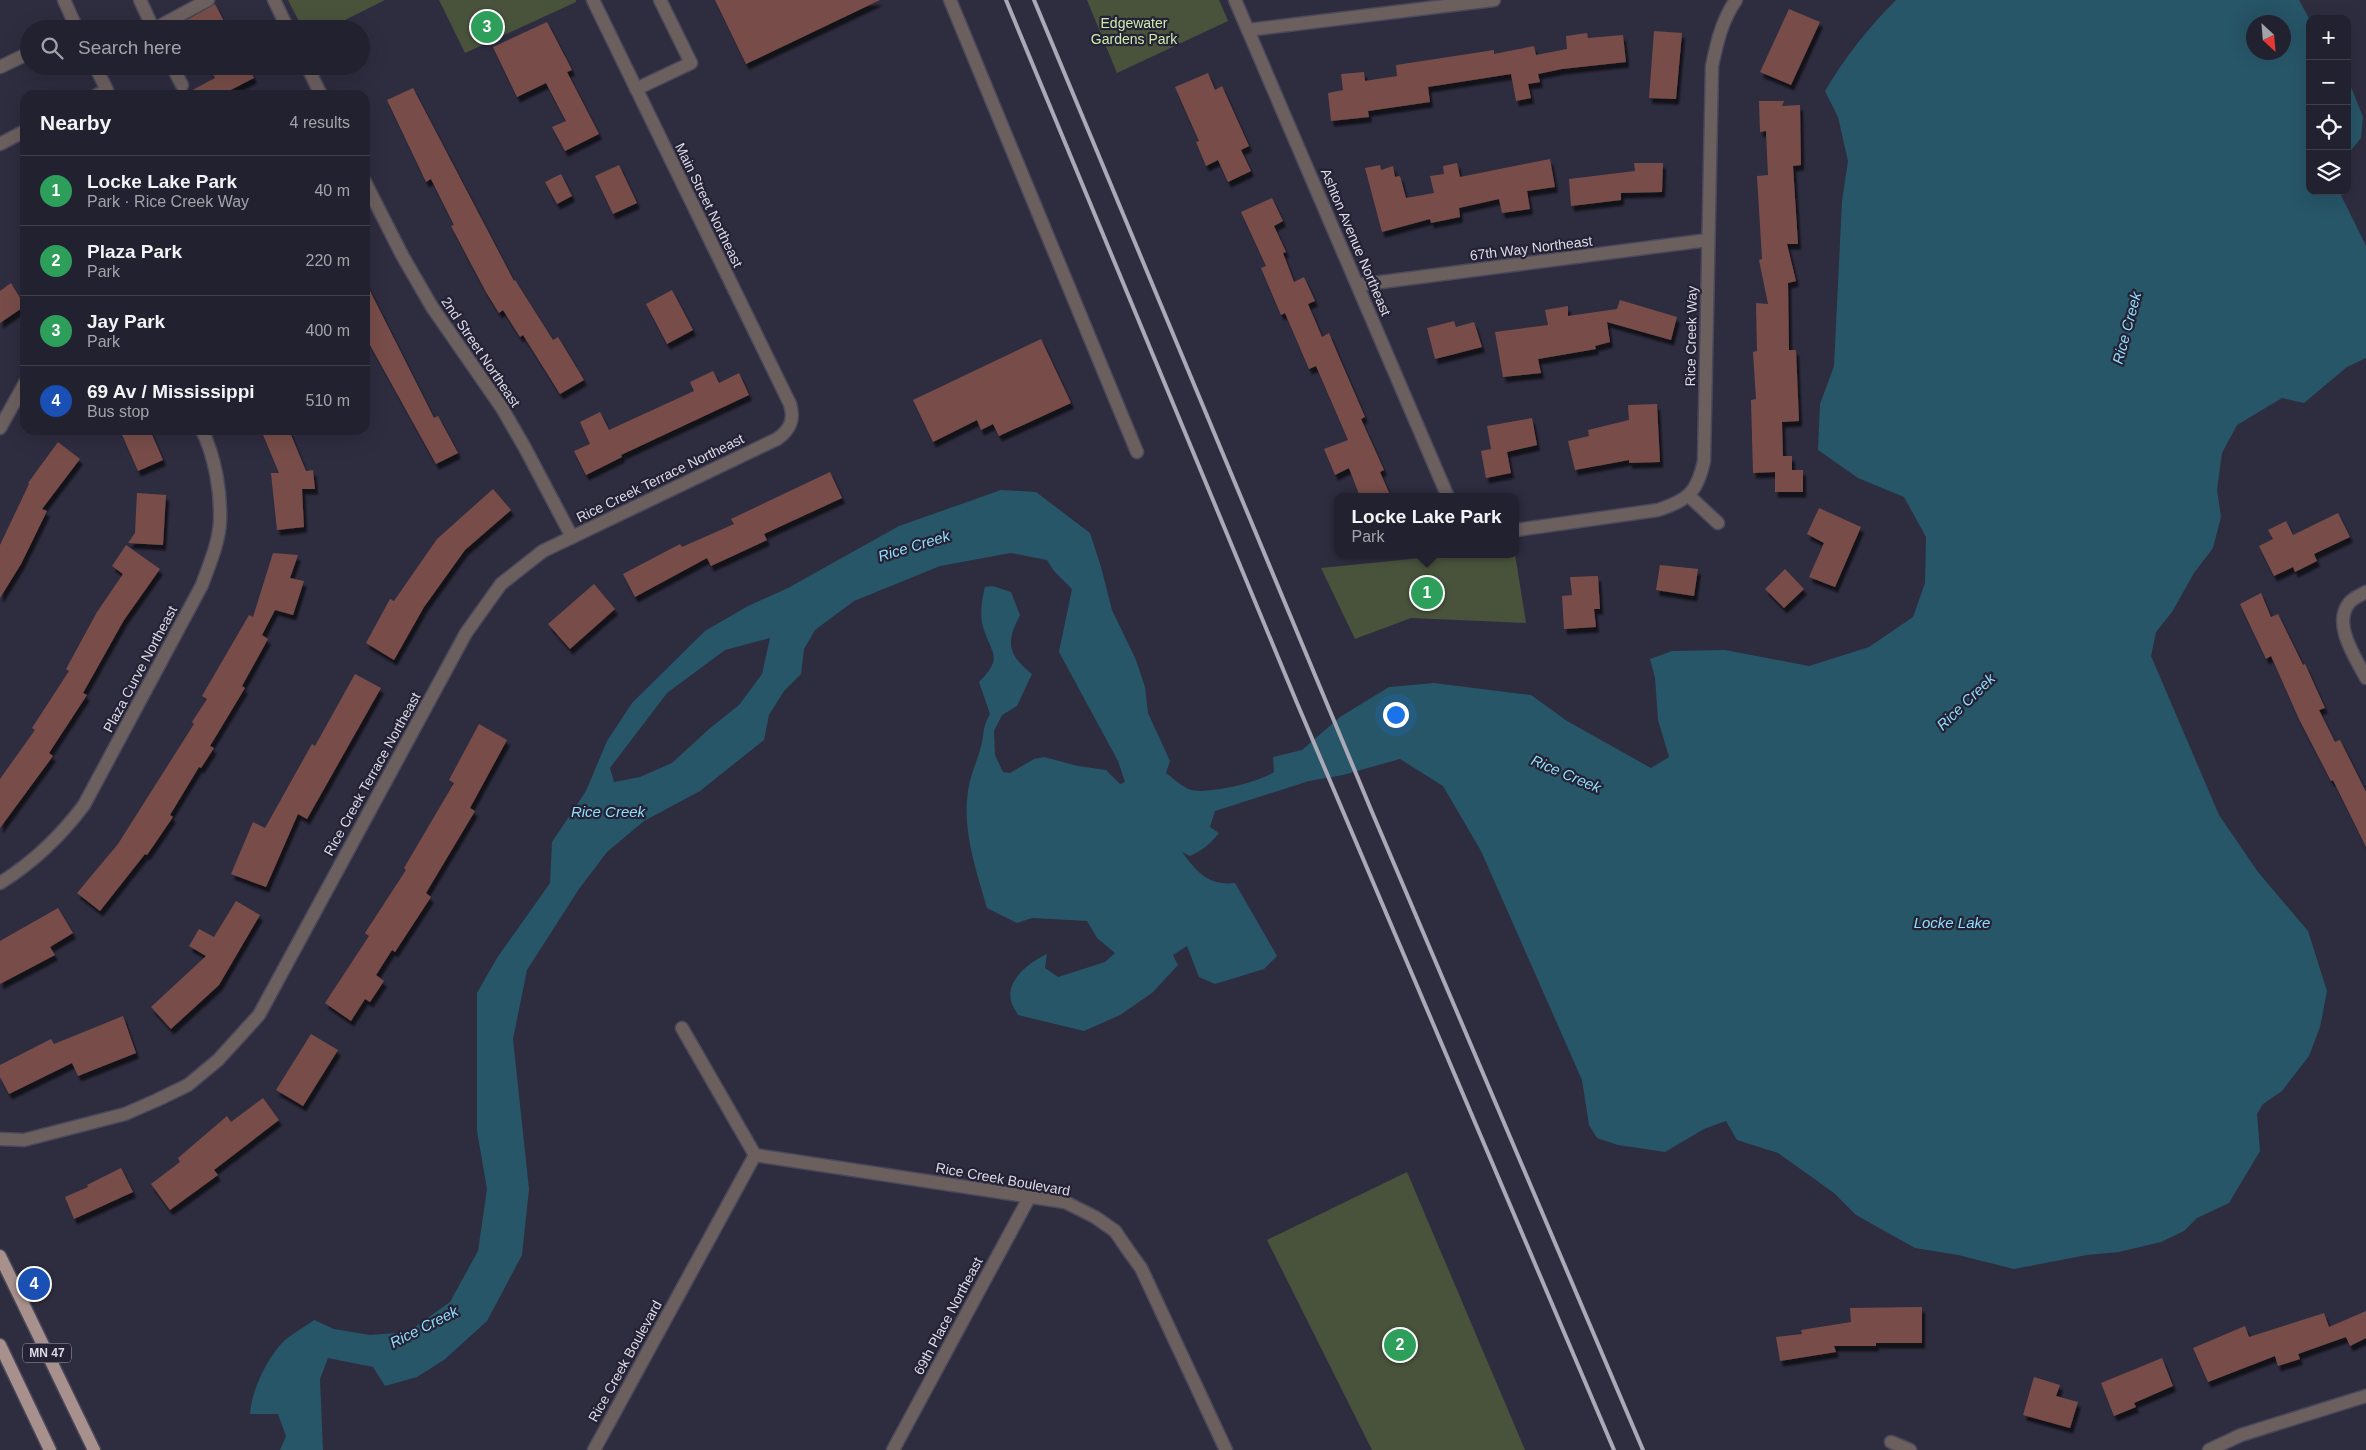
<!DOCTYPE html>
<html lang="en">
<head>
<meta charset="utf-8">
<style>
	body { margin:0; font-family:Arial,sans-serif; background:#2e2e3b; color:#f1f3f6 }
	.controls { position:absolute; right:15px; top:15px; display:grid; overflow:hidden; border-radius:10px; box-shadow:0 5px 20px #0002 }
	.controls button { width:45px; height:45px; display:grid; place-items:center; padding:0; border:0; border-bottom:1px solid #3f3e4b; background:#22212f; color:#f1f3f6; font:25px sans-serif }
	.compass { position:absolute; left:2246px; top:15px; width:45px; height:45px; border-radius:50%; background:#22212f; box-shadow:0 5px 20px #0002; rotate:154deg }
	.you { position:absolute; left:1395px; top:714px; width:18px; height:18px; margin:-12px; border:4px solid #fff; border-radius:50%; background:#1a73e8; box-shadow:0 0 0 8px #1a73e833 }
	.badge { display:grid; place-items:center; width:32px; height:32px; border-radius:50%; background:#2563eb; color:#fff; font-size:16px; font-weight:700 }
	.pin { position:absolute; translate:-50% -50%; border:2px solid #fff; box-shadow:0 1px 5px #0006 }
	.popup { position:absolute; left:1334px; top:493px; width:185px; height:65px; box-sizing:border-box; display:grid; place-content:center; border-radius:10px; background:#22212f; filter:drop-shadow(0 1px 4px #0005); font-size:16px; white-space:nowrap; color:#a2a3aa }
	.popup b { font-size:19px; color:#f1f3f6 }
	.popup::after { content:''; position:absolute; left:50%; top:100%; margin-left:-10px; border:10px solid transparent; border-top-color:#22212f }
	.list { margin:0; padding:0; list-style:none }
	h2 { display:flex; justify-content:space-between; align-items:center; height:65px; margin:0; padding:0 20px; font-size:21px }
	h2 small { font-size:16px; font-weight:400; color:#a2a3aa }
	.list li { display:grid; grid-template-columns:32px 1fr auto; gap:15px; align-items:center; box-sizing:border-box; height:70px; padding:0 20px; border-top:1px solid #3f3e4b }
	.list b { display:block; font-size:19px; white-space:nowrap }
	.list p { margin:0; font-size:16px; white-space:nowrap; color:#a2a3aa }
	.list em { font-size:16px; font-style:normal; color:#a2a3aa }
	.icon { flex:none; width:28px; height:28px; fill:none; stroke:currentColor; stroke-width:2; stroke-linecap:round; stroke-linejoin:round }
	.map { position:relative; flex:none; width:2366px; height:1450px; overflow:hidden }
	.search { position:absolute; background:#22212f; box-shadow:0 5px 20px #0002; left:20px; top:20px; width:350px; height:55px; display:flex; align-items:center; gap:12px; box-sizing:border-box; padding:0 18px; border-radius:28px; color:#a2a3aa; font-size:19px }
	.panel { position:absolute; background:#22212f; box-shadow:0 5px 20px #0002; left:20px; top:90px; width:350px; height:345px; border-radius:15px }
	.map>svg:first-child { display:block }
</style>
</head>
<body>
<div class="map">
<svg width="2366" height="1450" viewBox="0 0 2366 1450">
	<defs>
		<filter id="shadow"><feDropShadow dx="3" dy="5.5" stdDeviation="1" flood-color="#0009"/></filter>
	</defs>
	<rect width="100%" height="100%" fill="#2e2c3f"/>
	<g fill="#49533c">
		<polygon points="288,0 385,0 327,29 303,29"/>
		<polygon points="439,0 576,0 576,2 465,53"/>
		<polygon points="1087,0 1219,0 1228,21 1117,73"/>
		<polygon points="1460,554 1515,554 1526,623 1411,618 1355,639 1321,568"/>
		<polygon points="1407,1172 1525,1450 1372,1450 1267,1240"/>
	</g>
	<g fill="#275668" fill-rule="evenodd">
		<path d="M 1896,0 L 2299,0 L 2310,20 L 2310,191 L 2339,191 L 2366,246 L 2366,358 L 2347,367 L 2304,403 L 2282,398 L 2237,425 L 2222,453 L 2217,490 L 2221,517 L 2213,548 L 2194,573 L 2172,612 L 2156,632 L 2151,656 L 2219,815 L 2258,872 L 2308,931 L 2327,991 L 2320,1027 L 2309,1056 L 2282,1091 L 2263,1104 L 2257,1114 L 2260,1151 L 2229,1203 L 2197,1218 L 2184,1231 L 2161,1242 L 2119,1252 L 2087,1255 L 2014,1269 L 1958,1255 L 1915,1248 L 1856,1215 L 1834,1193 L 1778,1153 L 1737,1140 L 1726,1121 L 1704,1129 L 1665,1152 L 1618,1145 L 1597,1138 L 1589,1125 L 1582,1080 L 1481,851 L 1443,786 L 1400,759 L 1343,775 L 1309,781 L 1215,811 L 1210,827 L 1219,833 C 1210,844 1203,850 1190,856 L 1182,852 C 1197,872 1208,886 1235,883 L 1277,956 L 1264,969 L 1215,984 L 1199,977 L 1187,946 L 1173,955 L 1178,965 L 1152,993 L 1120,1015 L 1084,1031 L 1018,1015 C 1016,1011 1012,1006 1011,1001 C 1006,979 1030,962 1047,954 L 1045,968 L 1058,977 L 1105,962 L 1115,953 L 1097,938 L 1087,921 L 1032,918 L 1017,923 L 987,908 C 976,870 962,830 968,791 C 970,776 976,764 980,750 C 985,735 981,730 990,714 L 979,682 C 1006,655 989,653 982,623 C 980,611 982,599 985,587 L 993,586 L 1011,592 L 1020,615 C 1006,642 1007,654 1032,674 L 1017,706 L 1002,715 L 994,731 L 995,755 L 1003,772 L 1010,773 L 1034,759 L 1044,757 L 1078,766 L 1106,770 L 1120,784 L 1125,782 L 1118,761 L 1059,652 L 1072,589 L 1054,571 L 1047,560 L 1011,553 L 940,566 L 854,601 L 815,630 L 804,649 L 801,674 L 784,691 L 769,715 L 764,740 L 700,791 L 644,821 L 607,852 L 579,889 L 527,970 L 513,1039 L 529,1189 L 522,1255 L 487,1321 L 444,1360 L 417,1377 L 385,1386 L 373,1367 L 328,1358 L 320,1379 L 323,1450 L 280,1450 L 286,1436 L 278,1414 L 250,1414 C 251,1391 268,1356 285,1340 C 293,1333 305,1327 314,1320 L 334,1329 L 370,1335 L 408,1332 L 450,1302 L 478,1251 L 487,1189 L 477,1131 L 477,993 L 497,958 L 550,883 L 552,842 L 586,791 L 607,741 L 632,703 L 705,631 L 748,606 L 788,588 L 899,526 L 1001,490 L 1036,492 L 1090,533 L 1101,567 L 1112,610 L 1136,660 L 1145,687 L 1148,713 L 1170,761 L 1166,773 C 1173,778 1180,785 1188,789 C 1204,796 1261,782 1274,772 L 1273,757 L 1302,750 L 1340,717 L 1389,687 L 1434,683 L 1531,695 L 1567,721 L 1651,768 L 1669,757 L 1658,720 L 1655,678 L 1650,659 L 1672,651 L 1725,650 L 1809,666 L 1869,647 L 1913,617 L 1925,583 L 1926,537 L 1904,497 L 1858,478 L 1818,450 L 1820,404 L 1834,366 L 1842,201 L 1848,161 L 1838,117 L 1825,91 C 1845,57 1868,28 1896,0 ZM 2254,22 L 2284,22 L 2284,52 L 2254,52 ZM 770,638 L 762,674 L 739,705 L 709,729 L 672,763 L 640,777 L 614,782 L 610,768 L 667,693 L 725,650 Z"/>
		<polygon points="2347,77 2363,117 2361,138 2347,155"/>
	</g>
	<g fill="#784d4a" filter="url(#shadow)">
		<polygon points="715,0 880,0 746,64"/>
		<polygon points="215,4 228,29 191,29 187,20"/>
		<polygon points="1789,9 1820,22 1791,85 1760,72"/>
		<polygon points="547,22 572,70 567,72 599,134 565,151 552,127 566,121 546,83 517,97 493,47"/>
		<polygon points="1654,31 1682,33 1676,99 1649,98"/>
		<polygon points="1587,33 1588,38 1623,35 1626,62 1562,69 1538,74 1540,82 1528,84 1531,98 1516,101 1511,74 1428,87 1430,102 1368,111 1369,117 1331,121 1328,93 1343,90 1341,74 1364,72 1365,81 1397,76 1396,65 1494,50 1494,54 1534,46 1536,55 1567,49 1566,36"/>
		<polygon points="209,66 248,66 254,78 221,95 183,95 215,78"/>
		<polygon points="1208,73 1215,90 1222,86 1249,146 1241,150 1251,171 1228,182 1218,160 1206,166 1196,142 1199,141 1175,87"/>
		<polygon points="413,88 514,281 515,280 553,340 558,337 584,380 560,394 523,335 520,337 503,310 499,313 486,292 451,226 454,225 431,179 426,182 418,165 387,100"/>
		<polygon points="1759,101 1784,101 1782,106 1800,105 1801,165 1793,166 1798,244 1787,244 1796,281 1788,283 1789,350 1796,350 1799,421 1782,422 1783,456 1792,456 1792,470 1803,470 1803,492 1775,492 1775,472 1753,473 1751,400 1756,399 1753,352 1757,351 1756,303 1768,304 1759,260 1762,259 1757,176 1768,175 1766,131 1760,132"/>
		<polygon points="1550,159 1555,187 1527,191 1530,209 1502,213 1499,199 1459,208 1460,217 1431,223 1430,219 1382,232 1365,168 1380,165 1381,170 1393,166 1395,177 1400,176 1406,198 1434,193 1430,176 1444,174 1443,166 1457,163 1460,177"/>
		<polygon points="1634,163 1663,163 1662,192 1621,193 1621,200 1571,206 1569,179 1635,171"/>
		<polygon points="619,165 637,203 613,214 595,176"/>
		<polygon points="561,174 572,196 557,204 545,182"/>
		<polygon points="1272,198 1283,221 1274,226 1286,252 1283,253 1294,282 1304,277 1315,301 1308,304 1322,337 1329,333 1339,357 1365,417 1361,419 1384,470 1380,472 1391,497 1360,497 1349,468 1335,475 1324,449 1348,440 1316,366 1309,369 1285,313 1281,315 1261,268 1266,266 1241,212"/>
		<polygon points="365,281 434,418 438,416 458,453 436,464 365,336"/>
		<polygon points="11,283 25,306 0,323 0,291"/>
		<polygon points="672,290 693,330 667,344 646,304"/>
		<polygon points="1620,300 1677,317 1671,340 1607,322 1610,342 1595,346 1596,349 1538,359 1541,373 1503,377 1495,332 1548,325 1545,310 1568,306 1568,316 1617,309"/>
		<polygon points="1454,321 1456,327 1474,322 1482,347 1435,359 1427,328"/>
		<polygon points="1041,339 1071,403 999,436 993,424 981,430 977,420 933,442 913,400"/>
		<polygon points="713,371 719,383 739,373 749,395 621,455 622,457 586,475 574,451 590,444 580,422 600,412 609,430 694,391 690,382"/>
		<polygon points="1657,404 1660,462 1629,463 1629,460 1575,470 1568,441 1589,436 1588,430 1629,420 1628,405"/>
		<polygon points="1532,418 1537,445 1507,452 1511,473 1486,478 1481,451 1491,449 1487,426"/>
		<polygon points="120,430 150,430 163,460 138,471"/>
		<polygon points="261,430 289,430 306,471 313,470 315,489 302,489 304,527 277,530 271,473 279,473"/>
		<polygon points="58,442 80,459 42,509 47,511 21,564 0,598 0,545 29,484 28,483"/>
		<polygon points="830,472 842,498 764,534 767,540 711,566 707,558 635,597 623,574 680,544 682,547 734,524 731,519"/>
		<polygon points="493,489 511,510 465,550 424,607 394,660 366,643 390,599 394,601 437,539"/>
		<polygon points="137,493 166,495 163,545 128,543 135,533"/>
		<polygon points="1819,508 1861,527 1835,587 1809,577 1824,543 1807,534"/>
		<polygon points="2338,513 2350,537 2314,554 2317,561 2295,572 2293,567 2274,576 2259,546 2273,539 2268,530 2286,521 2293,535"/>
		<polygon points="126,545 160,569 124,620 83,693 87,695 49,753 53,756 0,828 0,779 35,730 32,728 69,671 66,669 97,612 123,574 112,566"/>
		<polygon points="273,553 298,555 290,578 304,581 293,615 275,610 262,635 268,639 242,686 245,688 210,746 214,748 201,768 199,767 170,815 173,817 147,855 145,854 100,911 77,893 118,844 194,724 192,722 207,699 202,696 249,615 253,617"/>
		<polygon points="1660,565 1698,569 1694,596 1656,590"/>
		<polygon points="1785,569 1804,589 1784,608 1765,589"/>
		<polygon points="1598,576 1600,609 1594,609 1596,627 1564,629 1562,596 1572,595 1570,577"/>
		<polygon points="594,584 615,609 570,649 548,624"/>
		<polygon points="2261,593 2271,617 2278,614 2303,665 2305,664 2325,708 2319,710 2335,742 2340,740 2366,792 2366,847 2333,780 2331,781 2299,719 2271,656 2266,659 2240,604"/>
		<polygon points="355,674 381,688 307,819 298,814 266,887 231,874 253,822 265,828 312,744 315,746"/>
		<polygon points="479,724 507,740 470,808 475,811 426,893 431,897 395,952 392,950 376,975 384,981 370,1002 365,999 351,1021 325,1003 369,936 365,933 406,870 404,868 454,783 449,780"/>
		<polygon points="236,901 260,915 219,985 171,1029 151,1007 206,956 189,946 199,929 214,937"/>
		<polygon points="58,908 73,933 50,947 55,955 0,984 0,941"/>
		<polygon points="123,1016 136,1053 78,1076 72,1063 9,1094 0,1077 0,1065 51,1039 54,1044"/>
		<polygon points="311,1034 338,1050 303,1106 276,1090"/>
		<polygon points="263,1098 279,1120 214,1170 218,1175 170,1210 151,1184 180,1162 178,1158 227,1116 231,1122"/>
		<polygon points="121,1168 133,1192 74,1219 65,1197 88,1187 87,1185"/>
		<polygon points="1922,1307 1922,1343 1876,1343 1876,1346 1834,1346 1836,1352 1780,1361 1776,1337 1802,1334 1801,1330 1851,1322 1850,1308"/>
		<polygon points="2366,1311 2366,1338 2350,1346 2346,1337 2298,1354 2300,1359 2278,1366 2275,1356 2208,1382 2193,1348 2245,1326 2249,1337 2324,1313 2329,1327"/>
		<polygon points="2162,1358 2173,1386 2134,1403 2136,1407 2114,1416 2101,1383"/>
		<polygon points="2034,1377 2060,1385 2056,1396 2078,1402 2070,1428 2023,1415"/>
	</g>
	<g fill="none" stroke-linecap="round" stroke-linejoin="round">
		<g stroke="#4a485a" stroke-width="15">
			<g id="minor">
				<polyline points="64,0 77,29"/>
				<polyline points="140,0 153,28"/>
				<polyline points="274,0 288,29"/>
				<polyline points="950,0 1137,452"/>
				<polyline points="1235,0 1448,497"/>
				<polyline points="154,29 208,0"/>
				<polyline points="1248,30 1494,0"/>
				<polyline points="95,66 107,90 97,95"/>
				<polyline points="172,66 182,85"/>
				<polyline points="307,66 321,95"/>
				<polyline points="0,67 29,53"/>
				<polyline points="636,89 691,63 660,0"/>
				<polyline points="0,144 25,131"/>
				<polyline points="365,182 402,255 432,307 502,408 525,448 572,537"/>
				<polyline points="1358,285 1708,240"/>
				<polyline points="0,428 25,383"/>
				<polyline points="1689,496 1718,523"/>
				<path d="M 1516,530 L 1658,510 C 1688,500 1697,493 1704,461 L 1712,66 C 1717,42 1722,20 1736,0"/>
				<path d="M 2366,592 C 2361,595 2353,598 2349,603 C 2332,625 2356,658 2366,678"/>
				<path d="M 0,883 C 34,862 60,837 84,805 L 202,585 C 209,565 219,543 220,521 C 221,491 215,457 202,430"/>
				<polyline points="682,1028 755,1155"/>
				<path d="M 0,1139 L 24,1140 L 125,1114 L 157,1100 L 188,1085 L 218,1060 L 259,1015 L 466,633 L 501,584 L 543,551 L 777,439 C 790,430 795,420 790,404 L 593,0"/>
				<polyline points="1891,1442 1910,1450"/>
				<polyline points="594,1450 755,1155 1065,1202 1095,1217 1115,1231 1128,1250 1141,1268 1226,1450"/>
				<polyline points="893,1450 1030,1196"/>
				<polyline points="2209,1450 2241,1435 2366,1396"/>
			</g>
		</g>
		<g stroke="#4a485a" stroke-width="15">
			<g id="major">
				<polyline points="0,1256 94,1450"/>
				<polyline points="0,1345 50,1450"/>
			</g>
		</g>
		<use href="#minor" stroke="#6c605f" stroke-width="12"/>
		<use href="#major" stroke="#a8908d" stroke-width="12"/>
		<g stroke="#aaa9b7" stroke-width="4">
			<polyline points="1006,0 1297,703 1614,1450"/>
			<polyline points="1034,0 1372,812 1643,1450"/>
		</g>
	</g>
	<g text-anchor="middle" stroke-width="4.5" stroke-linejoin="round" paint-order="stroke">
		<rect fill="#252235" stroke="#a5a4b2" stroke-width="1" x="23" y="1343.5" width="48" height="19" rx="4"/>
		<g font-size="12" font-weight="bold" fill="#dcdbe7">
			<text x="47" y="1357">MN 47</text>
		</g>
		<g font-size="14" fill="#d0ebab" stroke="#252235">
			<text x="1134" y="28">Edgewater<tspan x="1134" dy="16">Gardens Park</tspan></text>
		</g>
		<g font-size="14" fill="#dcdbe7" stroke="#252235">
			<text transform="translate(709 205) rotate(64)" y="5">Main Street Northeast</text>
			<text transform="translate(1356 242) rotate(67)" y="5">Ashton Avenue Northeast</text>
			<text transform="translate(1531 248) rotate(-7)" y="5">67th Way Northeast</text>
			<text transform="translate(1691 336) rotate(-89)" y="5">Rice Creek Way</text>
			<text transform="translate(481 352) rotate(56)" y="5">2nd Street Northeast</text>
			<text transform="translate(660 478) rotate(-26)" y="5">Rice Creek Terrace Northeast</text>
			<text transform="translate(140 669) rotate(-62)" y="5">Plaza Curve Northeast</text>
			<text transform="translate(372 774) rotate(-61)" y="5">Rice Creek Terrace Northeast</text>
			<text transform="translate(1003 1179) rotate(10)" y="5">Rice Creek Boulevard</text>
			<text transform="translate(948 1316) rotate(-62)" y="5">69th Place Northeast</text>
			<text transform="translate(625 1361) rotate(-61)" y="5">Rice Creek Boulevard</text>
		</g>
		<g font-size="15" font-style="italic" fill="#8fdffe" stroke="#252235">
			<text transform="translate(2127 328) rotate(-75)" y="5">Rice Creek</text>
			<text transform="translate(914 546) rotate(-17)" y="5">Rice Creek</text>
			<text transform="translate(1966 702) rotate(-44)" y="5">Rice Creek</text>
			<text transform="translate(1566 774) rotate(23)" y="5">Rice Creek</text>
			<text x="608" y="817">Rice Creek</text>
			<text x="1952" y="928">Locke Lake</text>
			<text transform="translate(424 1327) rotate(-27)" y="5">Rice Creek</text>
		</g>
	</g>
</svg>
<div class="controls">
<button>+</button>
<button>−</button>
<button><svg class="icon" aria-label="locate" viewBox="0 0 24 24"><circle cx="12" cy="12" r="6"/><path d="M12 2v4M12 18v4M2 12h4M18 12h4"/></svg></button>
<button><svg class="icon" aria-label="layers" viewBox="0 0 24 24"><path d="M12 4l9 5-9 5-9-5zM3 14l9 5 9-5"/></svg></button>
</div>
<svg class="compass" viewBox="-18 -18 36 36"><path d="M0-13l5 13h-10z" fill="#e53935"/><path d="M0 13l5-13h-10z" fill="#a2a3aa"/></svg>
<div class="you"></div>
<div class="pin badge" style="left:1427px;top:593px;background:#2e9e5b">1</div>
<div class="popup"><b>Locke Lake Park</b>Park</div>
<div class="pin badge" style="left:1400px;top:1345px;background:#2e9e5b">2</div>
<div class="pin badge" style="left:487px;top:27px;background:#2e9e5b">3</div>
<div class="pin badge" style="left:34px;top:1284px;background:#1a4fb4">4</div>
<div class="search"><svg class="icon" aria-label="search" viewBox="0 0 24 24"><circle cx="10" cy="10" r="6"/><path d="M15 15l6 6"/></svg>Search here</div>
<section class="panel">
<h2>Nearby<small>4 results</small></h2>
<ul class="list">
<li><span class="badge" style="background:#2e9e5b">1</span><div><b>Locke Lake Park</b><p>Park · Rice Creek Way</p></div><em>40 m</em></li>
<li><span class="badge" style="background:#2e9e5b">2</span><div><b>Plaza Park</b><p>Park</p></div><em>220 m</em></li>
<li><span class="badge" style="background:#2e9e5b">3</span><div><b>Jay Park</b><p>Park</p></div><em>400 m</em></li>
<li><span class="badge" style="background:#1a4fb4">4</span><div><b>69 Av / Mississippi</b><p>Bus stop</p></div><em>510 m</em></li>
</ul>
</section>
</div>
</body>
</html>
